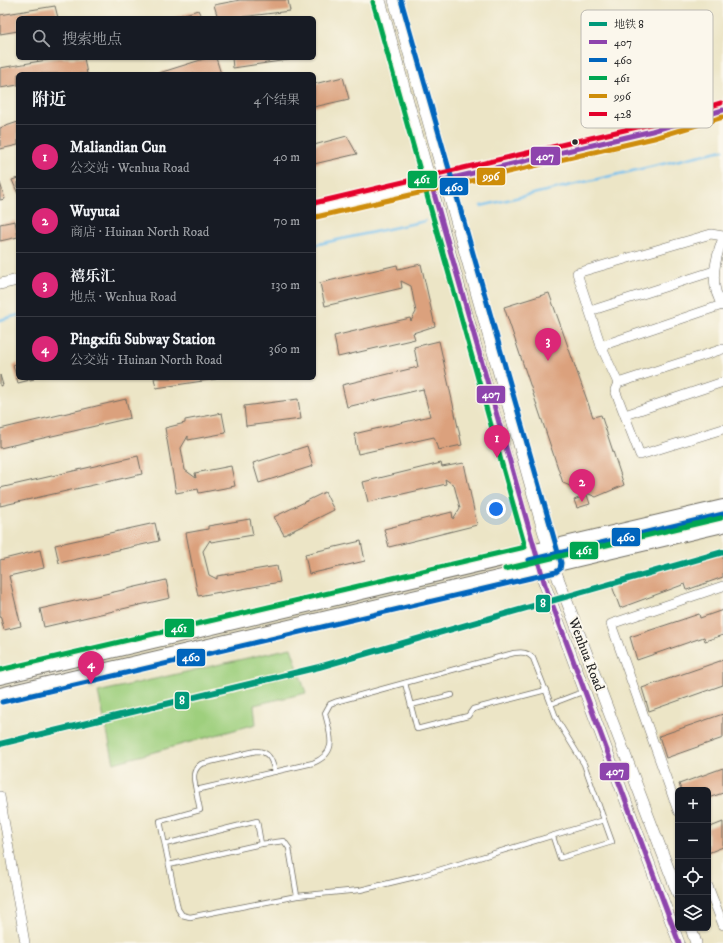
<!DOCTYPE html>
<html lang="zh">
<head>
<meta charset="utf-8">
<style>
	body { margin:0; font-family:"IM FELL DW Pica","Noto Serif SC",serif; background:#242831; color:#f1f3f6 }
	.controls { position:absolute; right:12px; bottom:12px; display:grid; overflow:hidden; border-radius:6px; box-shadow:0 1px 3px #0004 }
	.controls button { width:36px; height:36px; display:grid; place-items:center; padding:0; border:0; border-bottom:1px solid #363941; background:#171b24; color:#f1f3f6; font:20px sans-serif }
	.you { position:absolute; left:496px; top:509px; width:14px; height:14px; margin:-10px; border:3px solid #fff; border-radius:50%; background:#1a73e8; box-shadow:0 0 0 6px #1a73e833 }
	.badge { display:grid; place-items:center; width:26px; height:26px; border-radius:50%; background:#db2777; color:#fff; font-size:13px; font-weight:700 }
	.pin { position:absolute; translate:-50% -33px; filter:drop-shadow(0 1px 2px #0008) }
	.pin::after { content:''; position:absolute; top:21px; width:14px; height:12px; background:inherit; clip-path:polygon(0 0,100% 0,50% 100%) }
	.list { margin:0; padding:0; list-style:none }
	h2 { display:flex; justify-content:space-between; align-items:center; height:52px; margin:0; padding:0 16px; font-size:17px }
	h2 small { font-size:13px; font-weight:400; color:#9ea1a6 }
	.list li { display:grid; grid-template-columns:26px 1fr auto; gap:12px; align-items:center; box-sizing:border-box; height:64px; padding:0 16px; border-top:1px solid #363941 }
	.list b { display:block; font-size:15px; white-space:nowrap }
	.list p { margin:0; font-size:13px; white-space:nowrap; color:#9ea1a6 }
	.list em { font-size:13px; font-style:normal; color:#9ea1a6 }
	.icon { flex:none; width:22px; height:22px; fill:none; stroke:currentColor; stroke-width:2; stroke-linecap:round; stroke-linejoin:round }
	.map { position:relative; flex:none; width:723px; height:943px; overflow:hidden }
	.search { position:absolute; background:#171b24; box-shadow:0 1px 3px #0004; left:16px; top:16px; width:300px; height:44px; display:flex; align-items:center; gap:10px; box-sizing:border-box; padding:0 14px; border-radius:6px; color:#9ea1a6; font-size:15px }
	.panel { position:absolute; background:#171b24; box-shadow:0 1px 3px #0004; left:16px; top:72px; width:300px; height:308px; border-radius:6px }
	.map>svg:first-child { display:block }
</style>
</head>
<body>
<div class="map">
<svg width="723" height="943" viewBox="0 0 723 943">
	<rect width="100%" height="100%" fill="#fbf7ec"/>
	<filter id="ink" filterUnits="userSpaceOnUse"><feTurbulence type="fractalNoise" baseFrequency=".025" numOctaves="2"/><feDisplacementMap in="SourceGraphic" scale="8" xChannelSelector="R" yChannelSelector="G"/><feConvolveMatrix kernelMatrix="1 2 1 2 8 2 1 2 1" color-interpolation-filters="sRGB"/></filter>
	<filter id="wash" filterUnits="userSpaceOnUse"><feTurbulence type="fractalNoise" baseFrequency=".012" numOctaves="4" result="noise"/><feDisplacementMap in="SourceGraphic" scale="16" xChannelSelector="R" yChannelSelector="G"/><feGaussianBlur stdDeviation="0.9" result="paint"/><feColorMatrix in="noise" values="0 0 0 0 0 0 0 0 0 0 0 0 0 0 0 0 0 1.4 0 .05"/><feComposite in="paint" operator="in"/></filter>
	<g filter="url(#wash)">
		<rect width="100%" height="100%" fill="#ece5c6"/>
		<polygon fill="#9ecf7d" stroke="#647d54" points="291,648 306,693 254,705 256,724 114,763 98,692"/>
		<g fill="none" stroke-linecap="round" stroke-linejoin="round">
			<g stroke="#74c0ee" stroke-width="2.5">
				<polyline points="481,206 723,150"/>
				<polyline points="314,245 425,221"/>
				<polyline points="0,320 18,315"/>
			</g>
		</g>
		<g id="blocks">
			<g fill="#dba17d">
				<polygon points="240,0 288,0 290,11 233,18 218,18 214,5"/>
				<polygon points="55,6 58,18 18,18 18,31 0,34 0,15"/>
				<polygon points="198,10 202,18 172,18"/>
				<polygon points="58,58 84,58 87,74 18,74 18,85 0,88 0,68"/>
				<polygon points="207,58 216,58 221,74 156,74"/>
				<polygon points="232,58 293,58 294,59 233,68"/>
				<polygon points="343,77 349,99 314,107 314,84"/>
				<polygon points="18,122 18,145 0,149 0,128"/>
				<polygon points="347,136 357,154 314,164 314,145"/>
				<polygon points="18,178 18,194 12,180"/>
				<polygon points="0,183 5,199 0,200"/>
				<polygon points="15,221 18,237 0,241 0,224"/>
				<polygon points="421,264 435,326 413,333 415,339 338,357 334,336 410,318 411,321 416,312 411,286 401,281 402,288 325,306 320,283 397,265 398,269"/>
				<polygon points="549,293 593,417 601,415 624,485 596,497 563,483 504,307"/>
				<polygon points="439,341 462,445 438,450 434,437 358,454 354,434 430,416 423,389 347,407 342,385 418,367 414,347"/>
				<polygon points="18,363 18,378 34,379 18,383 13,365"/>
				<polygon points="0,375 3,385 0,386"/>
				<polygon points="154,378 216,378 216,379 156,388"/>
				<polygon points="126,399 130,418 0,448 0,429"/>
				<polygon points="298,399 301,419 246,426 244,406"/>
				<polygon points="222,413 226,433 188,440 188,436 181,448 185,470 196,478 195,473 231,466 235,486 199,493 198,489 176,493 165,428 185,423 185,420"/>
				<polygon points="307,446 313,466 259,483 253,463"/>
				<polygon points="138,456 142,474 0,506 0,488"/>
				<polygon points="441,463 442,467 464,463 477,525 389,547 384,529 452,512 453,519 460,508 454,485 445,479 446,484 368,502 363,482"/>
				<polygon points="325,492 334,510 284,535 274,517"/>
				<polygon points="587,495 590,504 577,508 574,500"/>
				<polygon points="250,519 253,535 211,542 210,540 203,551 209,575 217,579 217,576 277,566 280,582 220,593 220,592 198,596 186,533 208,529 208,526"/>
				<polygon points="155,523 159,541 59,563 55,545"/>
				<polygon points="361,541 365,561 309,574 305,554"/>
				<polygon points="40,550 44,568 9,576 21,626 4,630 0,615 0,560"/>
				<polygon points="723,552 723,577 687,590 685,584 620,608 612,586 679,561 682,567"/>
				<polygon points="166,580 170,598 44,627 40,609"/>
				<polygon points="723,610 723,635 705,641 704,637 637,660 630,637 699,614 700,618"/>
				<polygon points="723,660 723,685 649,711 642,688"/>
				<polygon points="723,714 723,738 666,758 659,736"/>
				<polygon points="723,768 723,793 708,798 708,790 681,790 679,784"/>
				<polygon points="723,822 723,847 708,853 708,828"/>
			</g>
		</g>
	</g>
	<g filter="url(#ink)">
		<use href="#blocks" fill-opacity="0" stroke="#6f6c61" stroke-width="1"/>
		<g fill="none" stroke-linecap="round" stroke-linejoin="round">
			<g stroke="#6f6c61" stroke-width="6">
				<g id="service">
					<polyline points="405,683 417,729 468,716 473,709 546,690"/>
					<polyline points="551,704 557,720 584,764 612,842 560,858 553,837"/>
					<polyline points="411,705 452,695"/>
					<path d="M 275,772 C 272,760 269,751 256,751 L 201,764 C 191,771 194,780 196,790 L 313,763 C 339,752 330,735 325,713 L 330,704 L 335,702 L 514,653 C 523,652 527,652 533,658 L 551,704 L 585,691"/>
					<polyline points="165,844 257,821 261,844"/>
					<polyline points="169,865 160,821 200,810 196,790"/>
					<polyline points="297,896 289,848 284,841 261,844 169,865 178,909 182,915 190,917 297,896 360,890 419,876 604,820"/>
				</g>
			</g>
			<g stroke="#6f6c61" stroke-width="10">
				<g id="minor">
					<path d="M 723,238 C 715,259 708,286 723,306"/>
					<polyline points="590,311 714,271"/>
					<polyline points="601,346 722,305"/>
					<polyline points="723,349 618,383 615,390 640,455 723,429"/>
					<polyline points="618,383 601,346 577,273 711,234 723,236"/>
					<polyline points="625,415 723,382"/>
					<polyline points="0,796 25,943"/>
					<polyline points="678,811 611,624 723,586"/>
					<polyline points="708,886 723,925"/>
				</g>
			</g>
			<g stroke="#6f6c61" stroke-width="12">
				<g id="tertiary">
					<polyline points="380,0 528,534 545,585 679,943"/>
					<polyline points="394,0 543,530 558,578 678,894"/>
					<polyline points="314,210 652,131 723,110"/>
					<polyline points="0,284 18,280"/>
					<polyline points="691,928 696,943"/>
				</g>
			</g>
			<g stroke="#6f6c61" stroke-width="16">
				<g id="primary">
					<polyline points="0,677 723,507"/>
					<polyline points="0,695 723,525"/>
				</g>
			</g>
			<use href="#service" stroke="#fff" stroke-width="4.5"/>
			<use href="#minor" stroke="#fff" stroke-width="9"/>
			<use href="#tertiary" stroke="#fff" stroke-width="11"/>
			<use href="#primary" stroke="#fff" stroke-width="14"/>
			<g stroke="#fbf7ec" stroke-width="8">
				<polyline id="bus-1" points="679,943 545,585 431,183 652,131 723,110"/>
			</g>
			<g stroke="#fbf7ec" stroke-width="8">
				<g id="bus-2">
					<polyline points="529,560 723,514"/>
					<polyline points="2,702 556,572 560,569 561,563 401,0"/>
				</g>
			</g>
			<g stroke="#fbf7ec" stroke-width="8">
				<g id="bus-3">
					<polyline points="505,569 721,518"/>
					<polyline points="0,670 525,547 373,2"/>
				</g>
			</g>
			<g stroke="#fbf7ec" stroke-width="8">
				<polyline id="bus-4" points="316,217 654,138 723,117"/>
			</g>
			<g stroke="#fbf7ec" stroke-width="8">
				<polyline id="bus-5" points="314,203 650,124 721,103"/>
			</g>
			<use href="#bus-1" stroke="#8e44ad" stroke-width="5"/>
			<use href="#bus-2" stroke="#0065bd" stroke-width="5"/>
			<use href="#bus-3" stroke="#00a651" stroke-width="5"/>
			<use href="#bus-4" stroke="#ce8d09" stroke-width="5"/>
			<use href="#bus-5" stroke="#e4002b" stroke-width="5"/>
			<g stroke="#fbf7ec" stroke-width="9">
				<polyline id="metro-1" points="0,744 319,667 723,552"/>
			</g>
			<use href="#metro-1" stroke="#00997a" stroke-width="6"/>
		</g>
	</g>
	<circle fill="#2b2b2b" stroke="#fbf7ec" stroke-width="1.5" cx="575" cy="142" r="3.5"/>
	<g text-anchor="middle" stroke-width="4" stroke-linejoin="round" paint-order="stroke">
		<g font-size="14" fill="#2b2b2b" stroke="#fbf7ec">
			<text transform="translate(587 654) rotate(69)" y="5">Wenhua Road</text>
		</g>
	</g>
	<rect x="581" y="10" width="132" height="118" rx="6" fill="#fbf7ec" stroke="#bdbab2" stroke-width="1"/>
	<rect x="589" y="22" width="18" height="4" fill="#00997a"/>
	<rect x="589" y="40" width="18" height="4" fill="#8e44ad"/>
	<rect x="589" y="58" width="18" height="4" fill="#0065bd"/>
	<rect x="589" y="76" width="18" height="4" fill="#00a651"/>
	<rect x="589" y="94" width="18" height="4" fill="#ce8d09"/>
	<rect x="589" y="112" width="18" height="4" fill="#e4002b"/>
	<g font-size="11" fill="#2b2b2b">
		<text x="614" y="28">地铁 8</text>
		<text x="614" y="46">407</text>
		<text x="614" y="64">460</text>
		<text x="614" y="82">461</text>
		<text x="614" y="100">996</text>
		<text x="614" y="118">428</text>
	</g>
	<g stroke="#fbf7ec" stroke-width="1.5">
		<rect x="530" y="146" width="31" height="20" rx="4" fill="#8e44ad"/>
		<rect x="476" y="167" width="30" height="19" rx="4" fill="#ce8d09"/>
		<rect x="407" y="170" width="31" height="19" rx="4" fill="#00a651"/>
		<rect x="439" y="177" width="30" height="19" rx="4" fill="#0065bd"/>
		<rect x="476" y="385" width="30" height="19" rx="4" fill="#8e44ad"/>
		<rect x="611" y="527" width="30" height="20" rx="4" fill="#0065bd"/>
		<rect x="569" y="541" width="30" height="19" rx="4" fill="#00a651"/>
		<rect x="535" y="594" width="16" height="19" rx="4" fill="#00997a"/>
		<rect x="164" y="618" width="31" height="20" rx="4" fill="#00a651"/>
		<rect x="176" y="648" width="30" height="19" rx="4" fill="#0065bd"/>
		<rect x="174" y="691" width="16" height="19" rx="4" fill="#00997a"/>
		<rect x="599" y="762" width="31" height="19" rx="4" fill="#8e44ad"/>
	</g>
	<g font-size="11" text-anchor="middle" font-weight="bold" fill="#fff">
		<text x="545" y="160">407</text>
		<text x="491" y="180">996</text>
		<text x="422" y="183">461</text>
		<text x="454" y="191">460</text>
		<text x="491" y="398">407</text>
		<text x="626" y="541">460</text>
		<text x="584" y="554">461</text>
		<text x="543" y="607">8</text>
		<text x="179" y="632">461</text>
		<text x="191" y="661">460</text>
		<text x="182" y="704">8</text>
		<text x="615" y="775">407</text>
	</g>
</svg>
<div class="controls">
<button>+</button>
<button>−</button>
<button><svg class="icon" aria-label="locate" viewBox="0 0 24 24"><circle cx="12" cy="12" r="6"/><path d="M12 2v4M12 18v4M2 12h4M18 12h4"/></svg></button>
<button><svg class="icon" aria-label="layers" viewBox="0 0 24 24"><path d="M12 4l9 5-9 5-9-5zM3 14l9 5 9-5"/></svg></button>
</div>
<div class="you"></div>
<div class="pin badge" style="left:497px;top:458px">1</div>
<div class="pin badge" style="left:582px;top:502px">2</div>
<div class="pin badge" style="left:548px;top:361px">3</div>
<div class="pin badge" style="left:91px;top:684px">4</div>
<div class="search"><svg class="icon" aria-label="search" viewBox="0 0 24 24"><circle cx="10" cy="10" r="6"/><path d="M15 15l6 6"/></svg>搜索地点</div>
<section class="panel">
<h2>附近<small>4个结果</small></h2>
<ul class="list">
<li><span class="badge">1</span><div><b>Maliandian Cun</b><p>公交站 · Wenhua Road</p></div><em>40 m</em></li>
<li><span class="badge">2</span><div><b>Wuyutai</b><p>商店 · Huinan North Road</p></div><em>70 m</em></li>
<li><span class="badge">3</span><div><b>禧乐汇</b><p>地点 · Wenhua Road</p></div><em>130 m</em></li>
<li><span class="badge">4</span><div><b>Pingxifu Subway Station</b><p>公交站 · Huinan North Road</p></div><em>360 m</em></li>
</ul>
</section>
</div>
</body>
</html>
